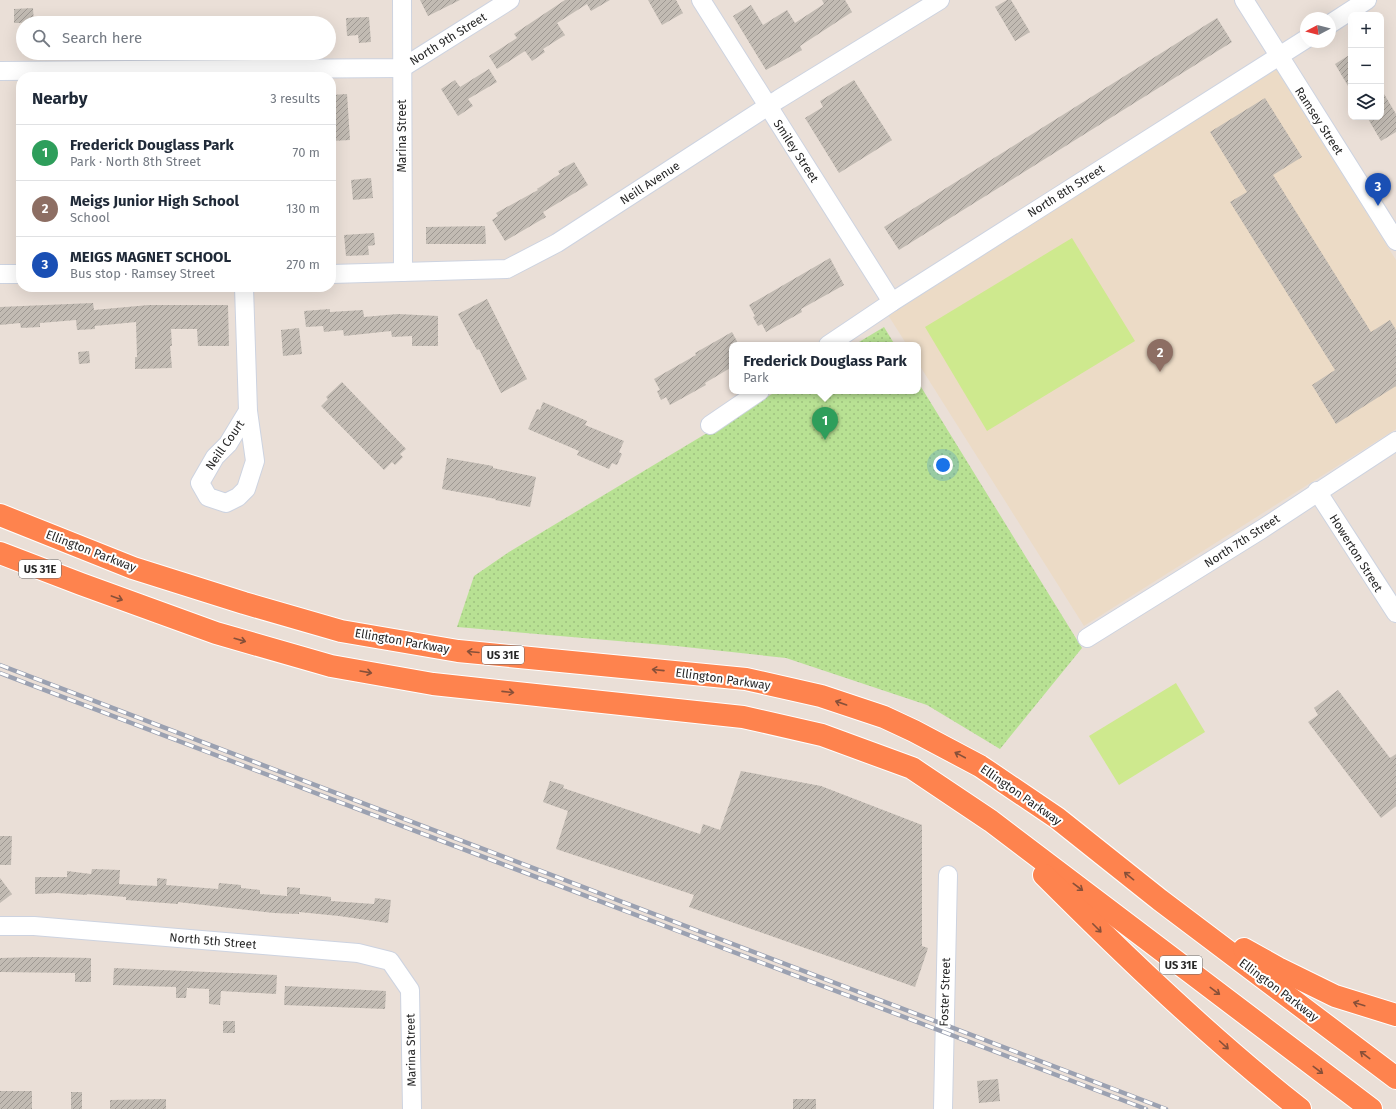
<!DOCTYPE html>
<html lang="en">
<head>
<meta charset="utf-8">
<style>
	body { margin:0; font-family:"Fira Sans",sans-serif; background:#f2f2f3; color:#1f2937 }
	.controls { position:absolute; right:12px; top:12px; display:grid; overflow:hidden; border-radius:8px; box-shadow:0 4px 16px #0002 }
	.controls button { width:36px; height:36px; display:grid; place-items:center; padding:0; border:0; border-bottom:1px solid #e0e1e3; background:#fff; color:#1f2937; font:20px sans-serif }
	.compass { position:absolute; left:1300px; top:12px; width:36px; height:36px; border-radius:50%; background:#fff; box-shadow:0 4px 16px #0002; rotate:263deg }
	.you { position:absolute; left:943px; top:465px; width:14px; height:14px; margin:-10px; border:3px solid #fff; border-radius:50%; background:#1a73e8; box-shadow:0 0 0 6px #1a73e833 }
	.badge { display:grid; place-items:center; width:26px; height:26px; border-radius:50%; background:#1a73e8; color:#fff; font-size:13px; font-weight:700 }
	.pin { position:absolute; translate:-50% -33px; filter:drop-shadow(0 1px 2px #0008) }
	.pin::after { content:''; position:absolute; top:21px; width:14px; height:12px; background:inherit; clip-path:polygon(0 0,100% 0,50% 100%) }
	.popup { position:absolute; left:729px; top:342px; width:192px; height:52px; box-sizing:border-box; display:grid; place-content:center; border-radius:8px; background:#fff; filter:drop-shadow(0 1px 3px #0005); font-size:13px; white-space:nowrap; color:#747a83 }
	.popup b { font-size:15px; color:#1f2937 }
	.popup::after { content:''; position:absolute; left:50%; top:100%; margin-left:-8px; border:8px solid transparent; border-top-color:#fff }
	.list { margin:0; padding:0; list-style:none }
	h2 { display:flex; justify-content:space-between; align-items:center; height:52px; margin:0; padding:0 16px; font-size:17px }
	h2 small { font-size:13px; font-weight:400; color:#747a83 }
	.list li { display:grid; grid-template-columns:26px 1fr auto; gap:12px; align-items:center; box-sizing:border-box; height:56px; padding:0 16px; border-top:1px solid #e0e1e3 }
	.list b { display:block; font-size:15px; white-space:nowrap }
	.list p { margin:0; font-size:13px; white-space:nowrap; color:#747a83 }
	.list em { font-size:13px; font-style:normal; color:#747a83 }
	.icon { flex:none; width:22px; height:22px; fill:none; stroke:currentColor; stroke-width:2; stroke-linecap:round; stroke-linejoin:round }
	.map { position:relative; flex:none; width:1396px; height:1109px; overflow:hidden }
	.search { position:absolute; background:#fff; box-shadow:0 4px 16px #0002; left:16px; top:16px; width:320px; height:44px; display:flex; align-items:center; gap:10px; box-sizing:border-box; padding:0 14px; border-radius:22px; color:#747a83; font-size:15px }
	.panel { position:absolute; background:#fff; box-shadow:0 4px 16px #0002; left:16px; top:72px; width:320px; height:220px; border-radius:16px }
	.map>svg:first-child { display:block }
</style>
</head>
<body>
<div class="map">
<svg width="1396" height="1109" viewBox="0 0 1396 1109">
	<defs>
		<pattern id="grass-dots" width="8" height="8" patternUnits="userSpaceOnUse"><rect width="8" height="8" fill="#b8e193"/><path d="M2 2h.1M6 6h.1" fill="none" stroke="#9ec17f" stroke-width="1.8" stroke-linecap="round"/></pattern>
		<pattern id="building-hatch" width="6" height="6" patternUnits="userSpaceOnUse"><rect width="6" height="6" fill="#c2bbb3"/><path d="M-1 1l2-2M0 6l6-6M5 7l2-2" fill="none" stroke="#9e9892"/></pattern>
	</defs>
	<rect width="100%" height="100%" fill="#eadfd7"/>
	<polygon fill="#ecdbc6" points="1276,69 1396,260 1396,429 1084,626 918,363 918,345 907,345 888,315"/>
	<g fill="url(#grass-dots)">
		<polygon points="884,327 895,345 854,345"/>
		<polygon points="918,382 1082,648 1000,749 927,705 786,658 676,646 457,627 474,576 509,552 777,391 918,391"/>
	</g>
	<g fill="#cee98e">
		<polygon points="1072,238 1135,341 987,431 925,327"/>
		<polygon points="1176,683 1205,732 1119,785 1089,736"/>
	</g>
	<g fill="url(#building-hatch)">
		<polygon points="420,0 460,0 428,16"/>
		<polygon points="565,0 610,0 591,11 587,4 557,23 565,35 543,49 545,52 532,61 525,51 497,69 489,56 517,38 514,34"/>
		<polygon points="648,0 676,0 683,13 662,25"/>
		<polygon points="822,0 845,0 852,12 800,46 802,50 766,70 733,16 751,5 763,25 787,10 795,23 824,4"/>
		<polygon points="1007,0 1011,0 1030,32 1015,41 995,7"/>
		<polygon points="33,8 34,23 14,23 14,9"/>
		<polygon points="369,17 371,42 359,43 358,35 347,36 346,18"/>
		<polygon points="1217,18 1232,42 899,250 884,227"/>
		<polygon points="1351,54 1351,91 1335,64"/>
		<polygon points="489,69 497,82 468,99 473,106 458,116 441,89 455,80 460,87"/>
		<polygon points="854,80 892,140 839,173 805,118 823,107 820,101"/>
		<polygon points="1381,89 1396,114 1396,132 1381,141 1367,117 1381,117"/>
		<polygon points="347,94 350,140 331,141 331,125 333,125 332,95"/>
		<polygon points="1265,98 1302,157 1273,175 1371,332 1390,320 1396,330 1396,386 1336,424 1312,385 1335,370 1230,202 1247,192 1210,132"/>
		<polygon points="574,162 588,185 543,212 546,217 505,241 492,220 498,216 496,213 538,190 537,189 560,174 558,171"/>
		<polygon points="371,178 373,198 353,200 351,180"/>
		<polygon points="485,226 486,244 426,244 426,227"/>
		<polygon points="374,233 375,245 368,246 369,255 346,256 344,235"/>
		<polygon points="830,258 844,285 801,309 802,312 766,332 762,324 758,326 753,317 755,316 749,305"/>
		<polygon points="487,299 527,379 501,393 479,349 477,350 458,314"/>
		<polygon points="93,303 94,310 149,305 228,305 229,346 198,346 197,329 171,329 172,346 170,346 172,368 135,369 135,357 137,357 136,322 95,326 95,329 77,330 76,320 40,323 40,327 21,328 20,323 0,325 0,307"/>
		<polygon points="330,309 330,312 363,310 364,317 398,314 438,316 438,346 412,346 412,336 392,337 391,331 344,336 343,330 324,332 323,326 306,327 304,311"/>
		<polygon points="299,328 302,354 283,356 281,330"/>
		<polygon points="732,332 739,345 732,345 732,367 705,383 706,385 670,405 666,397 661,400 657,391 660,390 654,379 696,355 695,353"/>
		<polygon points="89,351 90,363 79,364 78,352"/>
		<polygon points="342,382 406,449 400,454 403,457 395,465 392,462 384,470 321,406 328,399 326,397"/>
		<polygon points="543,402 587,421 585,425 624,441 619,452 622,454 617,465 612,463 609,469 577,455 579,451 528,429 537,409 540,410"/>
		<polygon points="447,458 493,466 493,468 536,477 530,507 495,500 496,499 442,489"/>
		<polygon points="1338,690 1390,758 1396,754 1396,806 1381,818 1308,722 1318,715 1314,708"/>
		<polygon points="741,771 821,786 922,825 922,946 928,948 915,987 689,907 694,895 556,849 568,811 543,802 550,781 564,785 563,788 700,834 703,824 720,830"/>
		<polygon points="0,836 12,836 11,865 0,865"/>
		<polygon points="92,869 120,870 119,884 157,886 157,878 167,879 166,885 218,889 219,883 241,885 241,888 260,890 260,894 287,896 287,887 300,888 300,894 331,897 331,901 374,904 375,898 391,900 388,923 339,916 299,912 299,914 274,913 178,902 178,904 126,900 126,897 87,894 87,895 57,893 35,894 35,877 67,877 67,871 91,874"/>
		<polygon points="0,878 12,894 0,903"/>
		<polygon points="35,957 91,958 91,982 75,982 75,973 0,972 0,958"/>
		<polygon points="114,968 277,975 276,994 221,991 220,1005 209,1004 209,989 187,988 186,998 176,998 176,987 113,985"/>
		<polygon points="285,986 386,991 385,1009 284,1005"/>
		<rect x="223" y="1021" width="12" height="12"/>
		<polygon points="998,1079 1000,1101 979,1103 977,1081"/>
		<rect x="0" y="1091" width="32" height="18"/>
		<rect x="71" y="1092" width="11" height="17"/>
		<polygon points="166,1099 166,1109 110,1109 110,1100"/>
		<rect x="793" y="1099" width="23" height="10"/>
	</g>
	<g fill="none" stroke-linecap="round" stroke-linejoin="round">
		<g stroke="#cdd3e0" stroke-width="20">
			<g id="minor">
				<polyline points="402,0 403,272"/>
				<polyline points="701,0 892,302"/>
				<polyline points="1244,0 1396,241"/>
				<polyline points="1330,24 1367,0"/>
				<polyline points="0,71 402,68 510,0"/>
				<polyline points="0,274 21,274"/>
				<polyline points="331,274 507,269 557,243 779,99 940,0"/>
				<polyline points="244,287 248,411 255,461 246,489 238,497 226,503 208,497 200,483 215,457 228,444 248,411"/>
				<polyline points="828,345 892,302 1306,39"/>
				<polyline points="710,425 760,391"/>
				<polyline points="1317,491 1396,613"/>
				<polyline points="1087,638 1262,529 1396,441"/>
				<polyline points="0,926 34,926 358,953 390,961 410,990 412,1109"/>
				<polyline points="943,1109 948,875"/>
			</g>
		</g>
		<g stroke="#fff" stroke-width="24">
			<g id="highway">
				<polyline points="0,515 133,568 244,603 341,631 458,651 746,679 821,696 884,717 914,731 980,766 1057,818 1160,900 1396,1078"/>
				<polyline points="0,553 81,584 216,633 331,666 433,684 743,717 822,735 912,768 991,821 1371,1109"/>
				<path d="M 1044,875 C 1125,956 1209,1037 1300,1109"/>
				<polyline points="1244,949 1278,968 1335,996 1396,1015"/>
			</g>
		</g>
		<use href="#minor" stroke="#fff" stroke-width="18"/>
		<use href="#highway" stroke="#fe834e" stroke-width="22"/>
		<g stroke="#9ba1b1" stroke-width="4.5">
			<g id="rail">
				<polyline points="0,665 1166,1109"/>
				<polyline points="0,673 1146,1109"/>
			</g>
		</g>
		<use href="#rail" stroke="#fff" stroke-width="3" stroke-dasharray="9" stroke-linecap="butt"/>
	</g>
	<defs><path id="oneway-shaft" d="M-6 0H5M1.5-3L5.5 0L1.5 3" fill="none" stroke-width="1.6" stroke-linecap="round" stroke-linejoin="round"/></defs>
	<g stroke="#885039">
		<use href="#oneway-shaft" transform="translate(117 598) rotate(20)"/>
		<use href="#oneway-shaft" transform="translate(240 640) rotate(16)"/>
		<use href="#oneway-shaft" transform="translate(473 652) rotate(-175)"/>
		<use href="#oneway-shaft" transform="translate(658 670) rotate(-174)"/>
		<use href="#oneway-shaft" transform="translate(366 672) rotate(10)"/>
		<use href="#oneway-shaft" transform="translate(508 692) rotate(6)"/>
		<use href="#oneway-shaft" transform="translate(841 703) rotate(-161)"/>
		<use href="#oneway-shaft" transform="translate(960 755) rotate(-152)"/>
		<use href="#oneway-shaft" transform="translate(1129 876) rotate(-141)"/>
		<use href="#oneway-shaft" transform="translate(1078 887) rotate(37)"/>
		<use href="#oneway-shaft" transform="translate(1097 928) rotate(45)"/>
		<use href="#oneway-shaft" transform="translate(1215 991) rotate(37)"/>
		<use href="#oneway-shaft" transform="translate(1359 1004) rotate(-163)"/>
		<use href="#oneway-shaft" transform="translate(1224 1045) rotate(42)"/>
		<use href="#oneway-shaft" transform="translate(1365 1055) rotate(-143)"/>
		<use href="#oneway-shaft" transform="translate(1318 1070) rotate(37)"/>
	</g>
	<g text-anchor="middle" stroke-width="4" stroke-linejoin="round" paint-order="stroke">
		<g fill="#fff" stroke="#686868" stroke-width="1">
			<rect x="19" y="560" width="42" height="18" rx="3"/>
			<rect x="482" y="646" width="42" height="18" rx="3"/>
			<rect x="1160" y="956" width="42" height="18" rx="3"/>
		</g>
		<g font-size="11" font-weight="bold" fill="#272727">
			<text x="40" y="573">US 31E</text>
			<text x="503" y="659">US 31E</text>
			<text x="1181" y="969">US 31E</text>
		</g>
		<g font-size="12" fill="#272727" stroke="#fff">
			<text transform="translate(448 39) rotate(-32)" y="4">North 9th Street</text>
			<text transform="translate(1319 121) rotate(57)" y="4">Ramsey Street</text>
			<text transform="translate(402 136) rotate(-90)" y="4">Marina Street</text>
			<text transform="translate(796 151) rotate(57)" y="4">Smiley Street</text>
			<text transform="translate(650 183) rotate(-33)" y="4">Neill Avenue</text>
			<text transform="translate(1066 191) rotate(-32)" y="4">North 8th Street</text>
			<text transform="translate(225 445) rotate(-55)" y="4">Neill Court</text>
			<text transform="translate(1242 541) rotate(-33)" y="4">North 7th Street</text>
			<text transform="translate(91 551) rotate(21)" y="4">Ellington Parkway</text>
			<text transform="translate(1356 553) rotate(58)" y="4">Howerton Street</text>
			<text transform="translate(402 641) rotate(10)" y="4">Ellington Parkway</text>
			<text transform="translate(723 679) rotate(8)" y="4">Ellington Parkway</text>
			<text transform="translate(1021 795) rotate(35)" y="4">Ellington Parkway</text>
			<text transform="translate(213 941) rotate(5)" y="4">North 5th Street</text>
			<text transform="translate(1279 990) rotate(37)" y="4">Ellington Parkway</text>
			<text transform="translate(945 992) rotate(-88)" y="4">Foster Street</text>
			<text transform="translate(411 1050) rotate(-91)" y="4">Marina Street</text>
		</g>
	</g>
</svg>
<div class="controls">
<button>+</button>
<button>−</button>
<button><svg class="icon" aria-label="layers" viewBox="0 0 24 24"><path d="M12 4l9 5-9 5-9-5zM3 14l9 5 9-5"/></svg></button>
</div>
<svg class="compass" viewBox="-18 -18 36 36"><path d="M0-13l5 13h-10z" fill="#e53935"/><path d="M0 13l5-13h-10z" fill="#747a83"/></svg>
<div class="you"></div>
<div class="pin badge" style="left:825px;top:440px;background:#2e9e5b">1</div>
<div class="popup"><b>Frederick Douglass Park</b>Park</div>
<div class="pin badge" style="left:1160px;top:372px;background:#8d6e63">2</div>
<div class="pin badge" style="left:1378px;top:206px;background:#1a4fb4">3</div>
<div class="search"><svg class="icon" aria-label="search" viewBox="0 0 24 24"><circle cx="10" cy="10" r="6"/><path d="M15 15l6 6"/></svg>Search here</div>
<section class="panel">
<h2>Nearby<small>3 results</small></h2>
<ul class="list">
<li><span class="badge" style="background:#2e9e5b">1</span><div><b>Frederick Douglass Park</b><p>Park · North 8th Street</p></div><em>70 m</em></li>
<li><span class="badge" style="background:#8d6e63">2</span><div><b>Meigs Junior High School</b><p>School</p></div><em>130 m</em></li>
<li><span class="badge" style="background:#1a4fb4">3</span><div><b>MEIGS MAGNET SCHOOL</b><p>Bus stop · Ramsey Street</p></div><em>270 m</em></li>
</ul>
</section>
</div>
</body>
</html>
